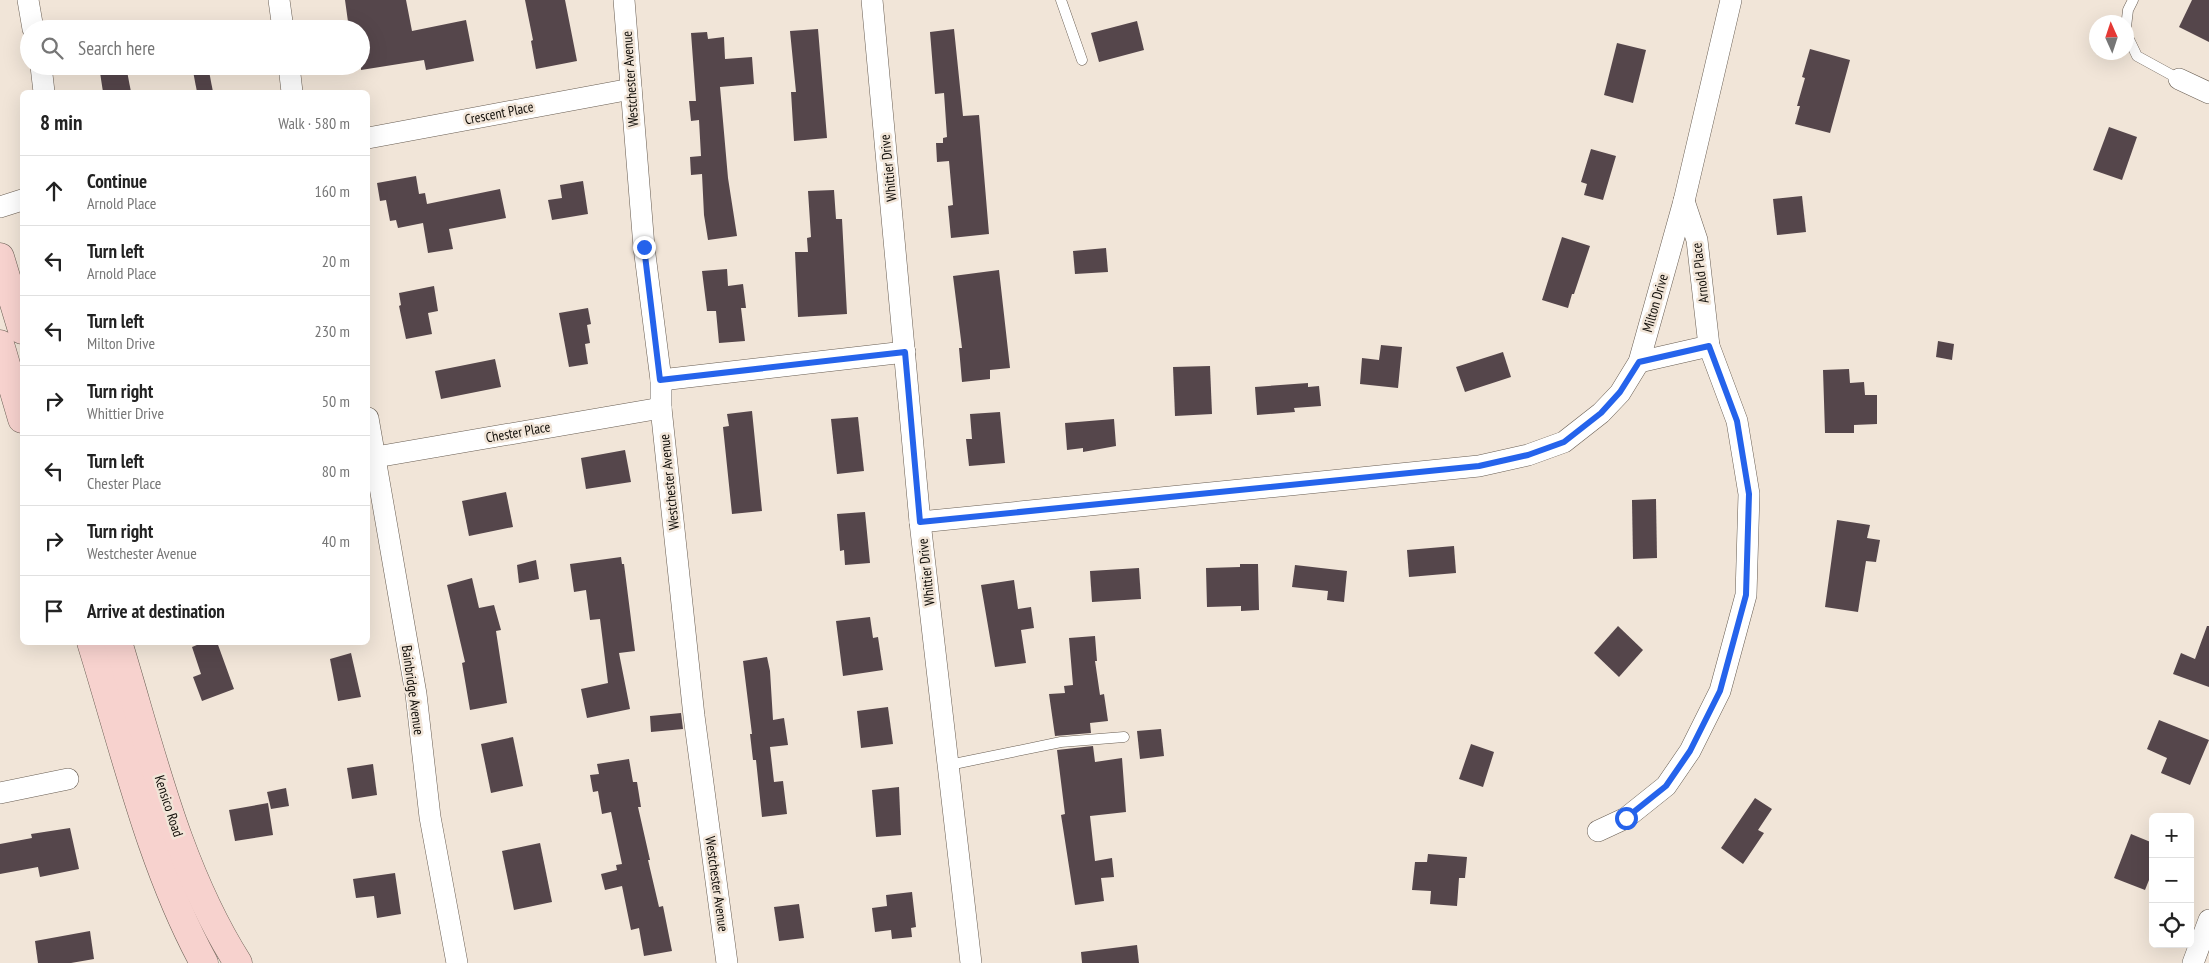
<!DOCTYPE html>
<html lang="en">
<head>
<meta charset="utf-8">
<style>
	body { margin:0; font-family:"PT Sans Narrow",sans-serif; background:#f2f2f2; color:#222 }
	.controls { position:absolute; right:15px; bottom:15px; display:grid; overflow:hidden; border-radius:8px; box-shadow:0 5px 20px #0002 }
	.controls button { width:45px; height:45px; display:grid; place-items:center; padding:0; border:0; border-bottom:1px solid #e0e0e0; background:#fff; color:#222; font:25px sans-serif }
	.compass { position:absolute; left:2089px; top:15px; width:45px; height:45px; border-radius:50%; background:#fff; box-shadow:0 5px 20px #0002; rotate:357deg }
	.stop { position:absolute; width:15px; height:15px; margin:-11px; border:4px solid #2563eb; border-radius:50%; background:#fff }
	.stop.end { background:#2563eb; border-color:#fff; box-shadow:0 1px 5px #0008 }
	.list { margin:0; padding:0; list-style:none }
	h2 { display:flex; justify-content:space-between; align-items:center; height:65px; margin:0; padding:0 20px; font-size:21px }
	h2 small { font-size:16px; font-weight:400; color:#767676 }
	.list li { display:grid; grid-template-columns:32px 1fr auto; gap:15px; align-items:center; box-sizing:border-box; height:70px; padding:0 20px; border-top:1px solid #e0e0e0 }
	.list b { display:block; font-size:19px; white-space:nowrap }
	.list p { margin:0; font-size:16px; white-space:nowrap; color:#767676 }
	.list em { font-size:16px; font-style:normal; color:#767676 }
	.icon { flex:none; width:28px; height:28px; fill:none; stroke:currentColor; stroke-width:2; stroke-linecap:round; stroke-linejoin:round }
	.map { position:relative; flex:none; width:2209px; height:963px; overflow:hidden }
	.search { position:absolute; background:#fff; box-shadow:0 5px 20px #0002; left:20px; top:20px; width:350px; height:55px; display:flex; align-items:center; gap:12px; box-sizing:border-box; padding:0 18px; border-radius:28px; color:#767676; font-size:19px }
	.panel { position:absolute; background:#fff; box-shadow:0 5px 20px #0002; left:20px; top:90px; width:350px; height:555px; border-radius:8px }
	.map>svg:first-child { display:block }
</style>
</head>
<body>
<div class="map">
<svg width="2209" height="963" viewBox="0 0 2209 963">
	<rect width="100%" height="100%" fill="#f1e5d8"/>
	<g fill="#55464b">
		<polygon points="345,0 406,0 412,31 466,20 474,61 426,70 424,60 361,70 361,29 349,29"/>
		<polygon points="525,0 565,0 577,61 536,69 531,41 533,40"/>
		<polygon points="2192,0 2209,0 2209,42 2179,27"/>
		<polygon points="1137,21 1144,50 1099,62 1091,33"/>
		<polygon points="818,29 827,138 794,141 791,92 796,92 790,31"/>
		<polygon points="954,29 963,116 979,115 989,234 951,238 948,206 953,205 949,161 937,162 936,143 943,143 943,138 947,137 944,93 935,94 930,32"/>
		<polygon points="707,32 708,39 724,37 725,59 752,57 754,84 720,87 728,178 737,236 708,240 704,215 702,174 691,175 690,157 701,156 699,120 691,121 689,101 696,101 691,33"/>
		<polygon points="1617,43 1646,50 1633,103 1604,95"/>
		<polygon points="1810,49 1850,60 1830,133 1795,124 1800,106 1797,106 1805,78 1802,77"/>
		<polygon points="99,66 126,66 131,92 103,92"/>
		<polygon points="192,66 208,66 213,92 197,92"/>
		<polygon points="2109,127 2137,137 2122,180 2093,170"/>
		<polygon points="1591,149 1616,156 1603,200 1584,195 1587,184 1581,182"/>
		<polygon points="416,176 419,194 425,193 427,204 500,189 506,218 449,229 453,249 428,253 423,223 398,228 396,220 390,221 386,200 380,201 377,183"/>
		<polygon points="583,181 588,214 552,220 548,200 562,198 560,185"/>
		<polygon points="834,190 836,219 842,219 847,314 798,317 795,252 808,252 807,238 811,237 808,191"/>
		<polygon points="1802,196 1806,232 1777,235 1773,199"/>
		<polygon points="1562,237 1590,246 1574,294 1572,294 1568,308 1542,300"/>
		<polygon points="1106,248 1108,272 1075,274 1073,251"/>
		<polygon points="727,269 728,286 743,284 746,308 741,308 745,341 719,343 716,311 707,311 702,271"/>
		<polygon points="999,270 1010,368 990,370 990,379 962,382 959,348 962,348 953,276"/>
		<polygon points="434,286 438,311 428,313 432,334 406,339 399,306 401,305 399,293"/>
		<polygon points="588,308 591,324 587,325 590,343 585,344 588,364 569,367 559,313"/>
		<polygon points="1938,341 1954,344 1952,360 1936,357"/>
		<polygon points="1381,345 1402,347 1398,388 1360,384 1362,358 1379,360"/>
		<polygon points="1503,352 1511,377 1465,392 1456,367"/>
		<polygon points="495,359 501,387 441,399 435,371"/>
		<polygon points="1210,366 1212,414 1175,416 1173,367"/>
		<polygon points="1849,369 1850,383 1864,382 1865,395 1877,395 1877,424 1854,425 1854,433 1825,433 1823,370"/>
		<polygon points="1308,383 1308,387 1319,386 1321,406 1294,408 1295,412 1257,415 1255,387"/>
		<polygon points="752,411 762,511 732,514 723,427 729,426 727,414"/>
		<polygon points="1000,412 1005,463 969,466 966,439 972,439 970,414"/>
		<polygon points="858,417 864,471 837,474 831,419"/>
		<polygon points="1114,419 1116,446 1083,452 1083,448 1067,450 1065,423"/>
		<polygon points="625,450 631,482 586,489 581,458"/>
		<polygon points="506,492 513,527 469,536 462,501"/>
		<polygon points="1656,499 1657,558 1633,559 1632,500"/>
		<polygon points="865,512 870,563 845,565 844,550 840,551 837,514"/>
		<polygon points="1837,520 1870,525 1867,538 1880,540 1876,562 1866,561 1858,612 1825,607"/>
		<polygon points="1454,546 1456,573 1409,577 1407,550"/>
		<polygon points="621,557 622,564 624,564 635,651 619,653 630,709 587,718 581,689 608,683 600,619 590,620 586,590 574,592 570,564"/>
		<polygon points="536,560 539,579 519,583 517,565"/>
		<polygon points="1240,564 1258,564 1259,610 1241,611 1241,606 1207,607 1206,568 1240,567"/>
		<polygon points="1295,565 1347,571 1344,602 1327,600 1328,591 1292,587"/>
		<polygon points="1139,568 1141,599 1092,602 1090,571"/>
		<polygon points="472,578 479,608 494,605 501,630 496,631 507,703 470,710 462,663 465,662 447,585"/>
		<polygon points="1014,580 1018,609 1031,607 1034,628 1021,630 1026,663 995,667 981,585"/>
		<polygon points="870,617 873,638 878,637 883,670 843,676 836,621"/>
		<polygon points="1618,626 1643,650 1619,677 1594,653"/>
		<polygon points="2207,626 2209,626 2209,687 2173,674 2181,653 2195,659"/>
		<polygon points="1095,636 1097,661 1095,661 1100,695 1104,694 1108,721 1090,723 1091,733 1055,736 1049,694 1065,693 1064,686 1073,685 1069,638"/>
		<polygon points="204,642 217,642 234,689 202,701 193,677 201,674 192,647"/>
		<polygon points="351,653 361,697 338,701 330,659"/>
		<polygon points="767,657 770,671 773,720 784,718 788,745 770,747 774,782 783,781 787,814 762,817 756,760 753,760 750,734 752,734 743,661"/>
		<polygon points="888,707 893,744 861,748 857,711"/>
		<polygon points="681,713 683,729 651,732 650,716"/>
		<polygon points="2159,720 2209,740 2190,785 2161,773 2167,758 2147,749"/>
		<polygon points="1161,729 1164,756 1140,759 1137,731"/>
		<polygon points="513,737 523,786 491,793 481,744"/>
		<polygon points="1471,744 1494,752 1483,787 1459,779"/>
		<polygon points="1093,746 1095,762 1122,758 1126,812 1090,816 1095,861 1112,858 1114,877 1101,878 1104,901 1075,905 1061,815 1065,814 1057,750"/>
		<polygon points="629,759 633,782 637,782 641,807 638,807 650,860 648,860 659,907 663,906 672,951 644,956 639,928 631,930 622,886 605,890 601,874 617,870 616,865 622,864 611,812 602,814 598,791 593,792 590,775 599,774 597,764"/>
		<polygon points="373,764 377,795 352,799 347,768"/>
		<polygon points="899,787 901,835 876,837 872,790"/>
		<polygon points="286,788 289,806 271,809 267,792"/>
		<polygon points="1755,798 1772,809 1758,830 1764,833 1743,864 1721,848"/>
		<polygon points="268,803 273,835 235,841 229,810"/>
		<polygon points="70,828 79,869 40,877 38,867 0,874 0,844 32,838 31,834"/>
		<polygon points="2131,834 2153,843 2153,870 2145,890 2114,878"/>
		<polygon points="540,843 552,902 514,910 502,851"/>
		<polygon points="1428,854 1467,857 1465,878 1459,878 1457,906 1430,904 1431,891 1412,890 1415,862 1427,862"/>
		<polygon points="395,873 401,914 377,918 374,896 356,898 353,879"/>
		<polygon points="912,892 916,927 911,928 912,937 892,939 891,930 875,932 872,908 887,906 886,895"/>
		<polygon points="799,904 804,938 779,941 774,907"/>
		<polygon points="90,931 94,959 71,963 38,963 35,941"/>
		<polygon points="1137,945 1139,963 1082,963 1081,952"/>
	</g>
	<g fill="none" stroke-linecap="round" stroke-linejoin="round">
		<g stroke="#685d52" stroke-width="11">
			<g id="lane">
				<polyline points="1061,0 1082,60"/>
				<polyline points="2126,27 2128,10 2133,0"/>
				<polyline points="2126,33 2137,56 2179,79"/>
				<polyline points="949,765 1061,742 1124,737"/>
			</g>
		</g>
		<g stroke="#685d52" stroke-width="22">
			<g id="street">
				<polyline points="28,0 33,29"/>
				<polyline points="279,0 283,29"/>
				<polyline points="624,0 644,247 661,380 661,408 694,716 727,963"/>
				<polyline points="872,0 920,522 971,963"/>
				<polyline points="41,66 44,92"/>
				<polyline points="289,66 292,92"/>
				<polyline points="2179,79 2209,93"/>
				<polyline points="368,138 631,89"/>
				<polyline points="0,207 22,200"/>
				<polyline points="1639,362 1709,346"/>
				<polyline points="661,380 905,352"/>
				<polyline points="368,418 416,694 430,817 457,963"/>
				<polyline points="376,457 661,408"/>
				<polyline points="920,522 1479,466 1528,455 1564,442 1601,413 1620,393 1639,362 1684,201 1731,0"/>
				<polyline points="0,793 68,779"/>
				<polyline points="1598,831 1626,818 1666,786 1690,751 1720,691 1746,595 1749,494 1737,421 1709,346 1697,240 1684,201"/>
				<polyline points="2193,963 2209,920"/>
			</g>
		</g>
		<g stroke="#685d52" stroke-width="29">
			<g id="secondary">
				<polyline points="0,257 22,330"/>
				<polyline points="0,344 22,419"/>
				<path d="M 91,642 C 124,748 151,866 204,963"/>
				<path d="M 118,642 C 151,750 177,867 238,963"/>
			</g>
		</g>
		<use href="#lane" stroke="#fff" stroke-width="10"/>
		<use href="#street" stroke="#fff" stroke-width="21"/>
		<use href="#secondary" stroke="#f7d2ce" stroke-width="28"/>
	</g>
	<g fill="none" stroke-linecap="round" stroke-linejoin="round">
		<polyline stroke="#2563eb" stroke-width="6" points="644,247 660,380 905,352 920,522 1479,466 1528,455 1564,442 1601,413 1620,392 1639,362 1709,346 1737,421 1749,494 1746,595 1720,691 1690,751 1666,786 1626,818"/>
	</g>
	<g text-anchor="middle" stroke-width="5" stroke-linejoin="round" paint-order="stroke">
		<g font-size="14" fill="#100d08" stroke="#f1e5d8">
			<text transform="translate(630 79) rotate(-94)" y="5">Westchester Avenue</text>
			<text transform="translate(499 113) rotate(-11)" y="5">Crescent Place</text>
			<text transform="translate(888 168) rotate(-96)" y="5">Whittier Drive</text>
			<text transform="translate(1700 273) rotate(-97)" y="5">Arnold Place</text>
			<text transform="translate(1655 303) rotate(-74)" y="5">Milton Drive</text>
			<text transform="translate(518 432) rotate(-10)" y="5">Chester Place</text>
			<text transform="translate(669 482) rotate(-96)" y="5">Westchester Avenue</text>
			<text transform="translate(926 572) rotate(-96)" y="5">Whittier Drive</text>
			<text transform="translate(413 690) rotate(82)" y="5">Bainbridge Avenue</text>
			<text transform="translate(169 806) rotate(72)" y="5">Kensico Road</text>
			<text transform="translate(717 884) rotate(82)" y="5">Westchester Avenue</text>
		</g>
	</g>
</svg>
<div class="controls">
<button>+</button>
<button>−</button>
<button><svg class="icon" aria-label="locate" viewBox="0 0 24 24"><circle cx="12" cy="12" r="6"/><path d="M12 2v4M12 18v4M2 12h4M18 12h4"/></svg></button>
</div>
<svg class="compass" viewBox="-18 -18 36 36"><path d="M0-13l5 13h-10z" fill="#e53935"/><path d="M0 13l5-13h-10z" fill="#767676"/></svg>
<div class="stop" style="left:1626px;top:818px"></div>
<div class="stop end" style="left:644px;top:247px"></div>
<div class="search"><svg class="icon" aria-label="search" viewBox="0 0 24 24"><circle cx="10" cy="10" r="6"/><path d="M15 15l6 6"/></svg>Search here</div>
<section class="panel">
<h2>8 min<small>Walk · 580 m</small></h2>
<ul class="list">
<li><svg class="icon" aria-label="ahead" viewBox="0 0 24 24"><path d="M12 20V5M6 11l6-6 6 6"/></svg><div><b>Continue</b><p>Arnold Place</p></div><em>160 m</em></li>
<li><svg class="icon" aria-label="left" viewBox="0 0 24 24"><path d="M17 20v-9H6M10 6l-5 5 5 5"/></svg><div><b>Turn left</b><p>Arnold Place</p></div><em>20 m</em></li>
<li><svg class="icon" aria-label="left" viewBox="0 0 24 24"><path d="M17 20v-9H6M10 6l-5 5 5 5"/></svg><div><b>Turn left</b><p>Milton Drive</p></div><em>230 m</em></li>
<li><svg class="icon" aria-label="right" viewBox="0 0 24 24"><path d="M7 20v-9h11M14 6l5 5-5 5"/></svg><div><b>Turn right</b><p>Whittier Drive</p></div><em>50 m</em></li>
<li><svg class="icon" aria-label="left" viewBox="0 0 24 24"><path d="M17 20v-9H6M10 6l-5 5 5 5"/></svg><div><b>Turn left</b><p>Chester Place</p></div><em>80 m</em></li>
<li><svg class="icon" aria-label="right" viewBox="0 0 24 24"><path d="M7 20v-9h11M14 6l5 5-5 5"/></svg><div><b>Turn right</b><p>Westchester Avenue</p></div><em>40 m</em></li>
<li><svg class="icon" aria-label="arrive" viewBox="0 0 24 24"><path d="M6 21V4h12l-3 4 3 4H6"/></svg><div><b>Arrive at destination</b></div></li>
</ul>
</section>
</div>
</body>
</html>
